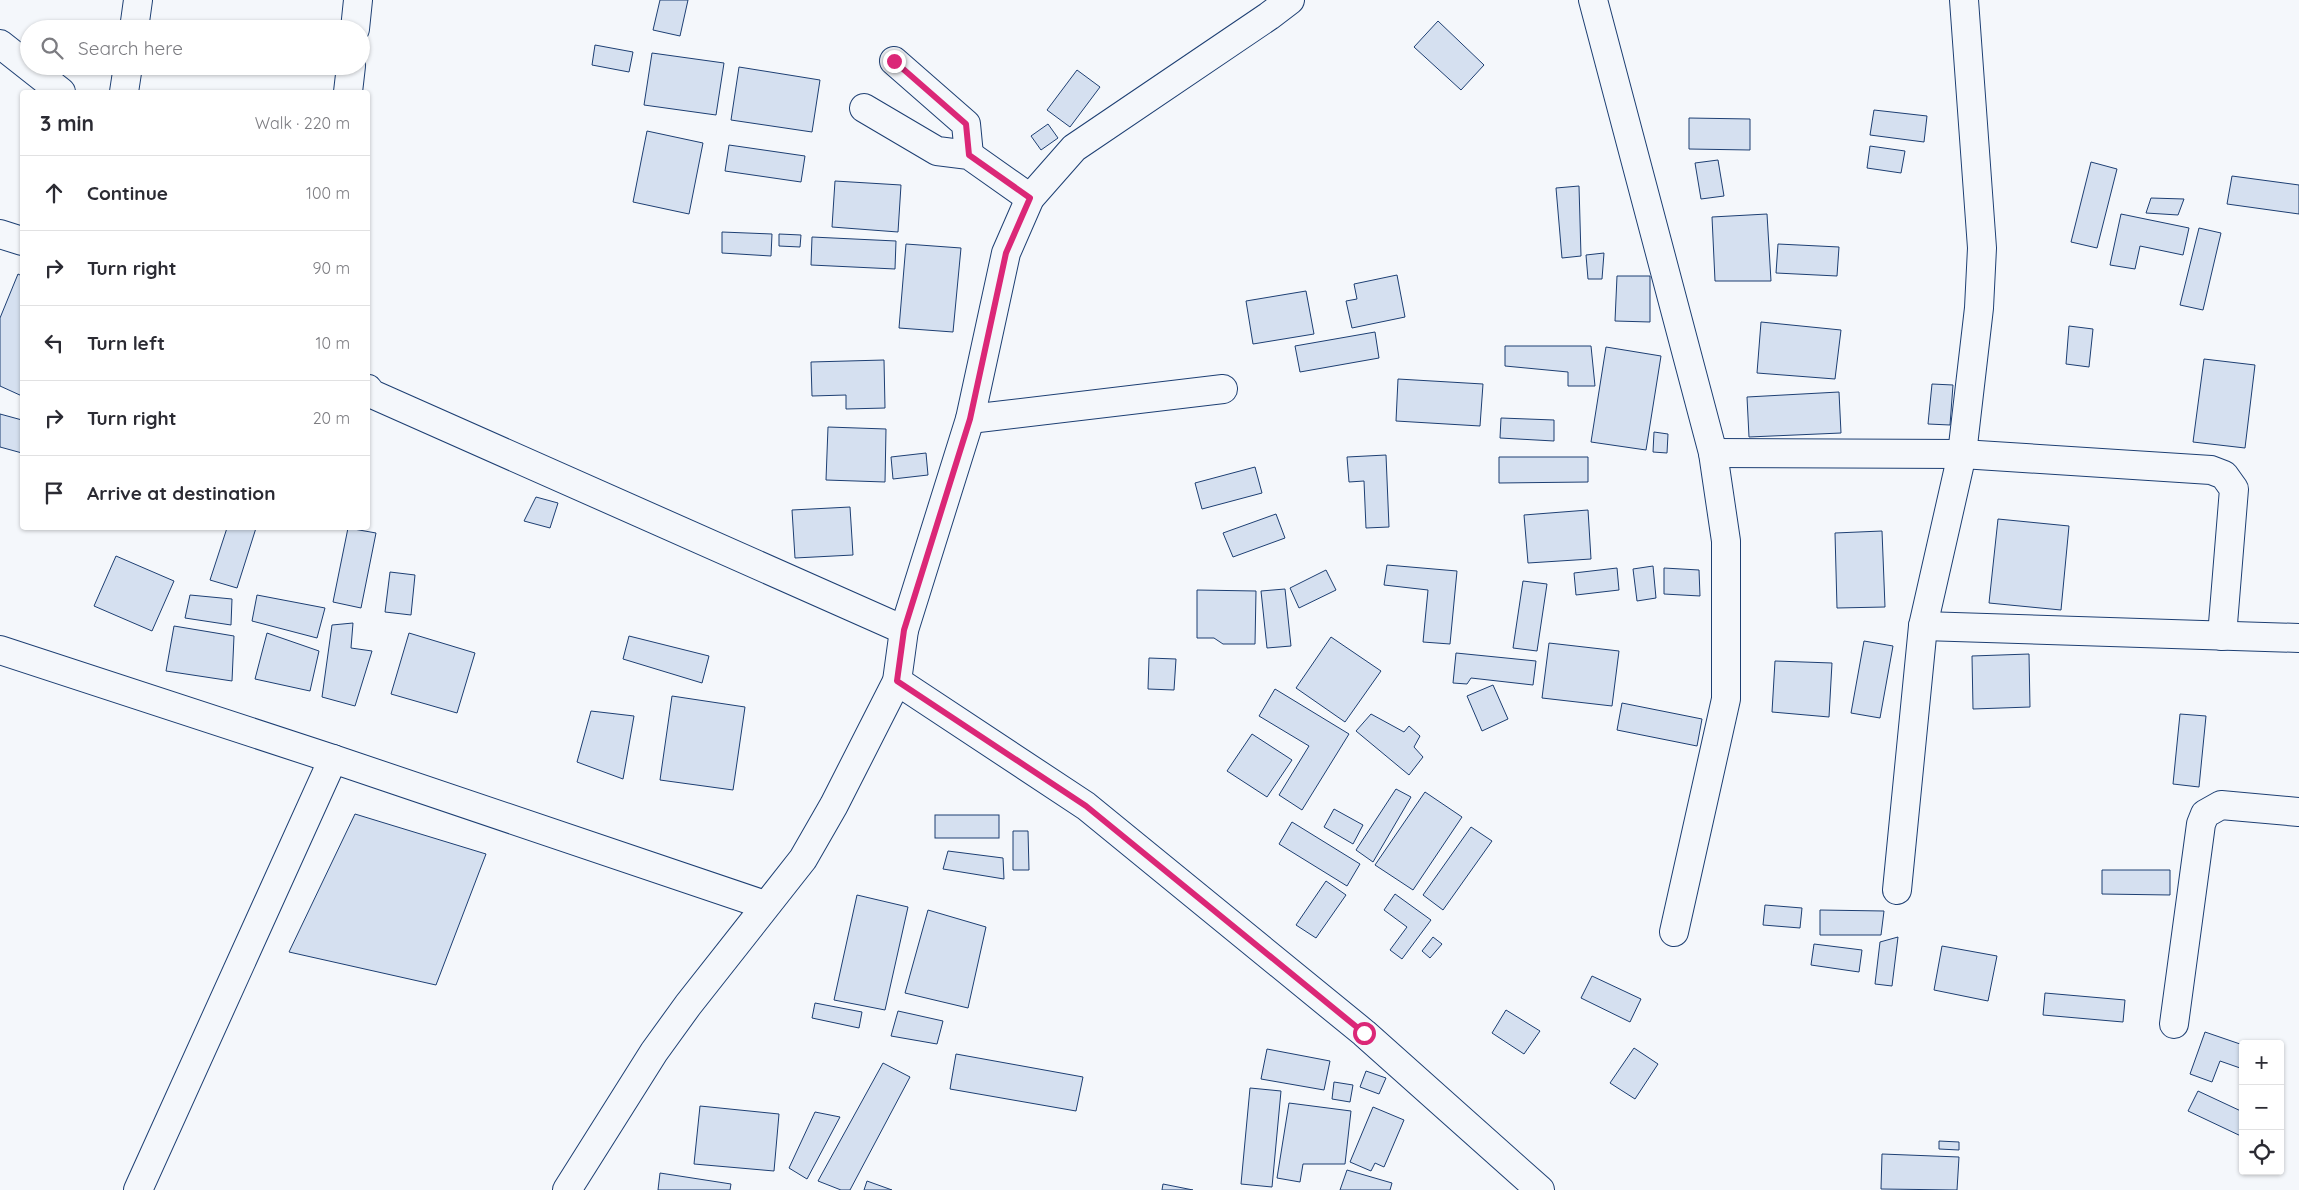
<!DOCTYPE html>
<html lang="en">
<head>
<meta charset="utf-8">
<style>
	body { margin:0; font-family:Quicksand,sans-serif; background:#f7f7f7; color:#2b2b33 }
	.controls { position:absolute; right:15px; bottom:15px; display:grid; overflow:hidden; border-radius:5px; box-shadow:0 1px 4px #0004 }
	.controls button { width:45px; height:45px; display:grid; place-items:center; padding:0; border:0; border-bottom:1px solid #e1e1e2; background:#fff; color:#2b2b33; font:25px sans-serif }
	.stop { position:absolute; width:15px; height:15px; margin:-11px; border:4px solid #db2777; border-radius:50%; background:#fff }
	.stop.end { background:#db2777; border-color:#fff; box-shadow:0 1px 5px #0008 }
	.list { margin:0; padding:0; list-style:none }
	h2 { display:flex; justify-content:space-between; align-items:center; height:65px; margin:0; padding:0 20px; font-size:21px }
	h2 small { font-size:16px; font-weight:400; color:#7c7c81 }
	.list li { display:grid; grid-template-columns:32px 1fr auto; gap:15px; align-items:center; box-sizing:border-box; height:75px; padding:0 20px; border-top:1px solid #e1e1e2 }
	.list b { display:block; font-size:19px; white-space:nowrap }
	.list em { font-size:16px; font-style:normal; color:#7c7c81 }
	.icon { flex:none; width:28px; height:28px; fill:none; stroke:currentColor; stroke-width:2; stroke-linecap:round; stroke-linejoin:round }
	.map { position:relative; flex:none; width:2299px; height:1190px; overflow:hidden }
	.search { position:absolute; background:#fff; box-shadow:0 1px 4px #0004; left:20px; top:20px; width:350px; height:55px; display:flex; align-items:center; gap:12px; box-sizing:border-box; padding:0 18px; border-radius:28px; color:#7c7c81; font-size:19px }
	.panel { position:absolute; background:#fff; box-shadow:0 1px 4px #0004; left:20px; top:90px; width:350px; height:440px; border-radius:5px }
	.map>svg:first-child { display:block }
</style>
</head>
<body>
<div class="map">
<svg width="2299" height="1190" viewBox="0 0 2299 1190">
	<rect width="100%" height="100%" fill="#f4f7fb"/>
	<g fill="#d5e0f0" stroke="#1d3f73">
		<polygon points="660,0 688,0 680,36 653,30"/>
		<polygon points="1438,21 1484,65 1461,90 1414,47"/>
		<polygon points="595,45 633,52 629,72 592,65"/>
		<polygon points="652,53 724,63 716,115 644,105"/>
		<polygon points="739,67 820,80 812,132 731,120"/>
		<polygon points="1077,70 1100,87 1070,127 1047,110"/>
		<polygon points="1874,110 1927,116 1924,142 1870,135"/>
		<polygon points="1689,118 1750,119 1750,150 1689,149"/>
		<polygon points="1048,124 1058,138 1041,150 1031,136"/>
		<polygon points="647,131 703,143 689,214 633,202"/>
		<polygon points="729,145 805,156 801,182 725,171"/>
		<polygon points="1870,146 1905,151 1901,173 1867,168"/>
		<polygon points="1718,160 1724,196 1701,199 1695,163"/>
		<polygon points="2091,162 2117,169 2097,248 2071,242"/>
		<polygon points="2232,176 2299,185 2299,214 2227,204"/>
		<polygon points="835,181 901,185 898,232 832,227"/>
		<polygon points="1579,186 1581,256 1562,258 1556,188"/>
		<polygon points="2151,198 2184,199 2178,215 2146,213"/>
		<polygon points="1767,214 1771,281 1715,281 1712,217"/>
		<polygon points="2121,214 2189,228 2183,255 2140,246 2135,269 2110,265"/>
		<polygon points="2199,228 2221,233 2203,310 2180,305"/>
		<polygon points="722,232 772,234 771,256 722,253"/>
		<polygon points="779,234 801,235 800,247 779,246"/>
		<polygon points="812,237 896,241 895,269 811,265"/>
		<polygon points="906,244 961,248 953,332 899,328"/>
		<polygon points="1778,244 1839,247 1837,276 1776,273"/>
		<polygon points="1604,253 1602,279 1588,279 1586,255"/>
		<polygon points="18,274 22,276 22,396 0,386 0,318"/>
		<polygon points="1397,275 1405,317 1352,328 1346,301 1357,299 1354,284"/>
		<polygon points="1617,276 1650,276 1650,322 1615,321"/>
		<polygon points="1306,291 1314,334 1253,344 1246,301"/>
		<polygon points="1761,322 1841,330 1835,379 1757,373"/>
		<polygon points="2069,326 2093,329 2089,367 2066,364"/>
		<polygon points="1375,332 1379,358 1300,372 1295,346"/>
		<polygon points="1505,346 1591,346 1595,386 1568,386 1568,372 1505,366"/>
		<polygon points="1606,347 1661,356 1646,450 1591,442"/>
		<polygon points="2204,359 2255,365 2245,448 2193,442"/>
		<polygon points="884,360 885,408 846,409 846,395 812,396 811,362"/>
		<polygon points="1398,379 1483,384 1480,426 1396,421"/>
		<polygon points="1932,384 1953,385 1950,425 1928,424"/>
		<polygon points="1839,392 1841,433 1749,437 1747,397"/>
		<polygon points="0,414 22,420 22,453 0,447"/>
		<polygon points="1501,418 1554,420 1554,441 1500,438"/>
		<polygon points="828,427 886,429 885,482 826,480"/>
		<polygon points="1654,432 1668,434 1667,453 1653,452"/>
		<polygon points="926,453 928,475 893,479 891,457"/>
		<polygon points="1386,455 1389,527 1366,528 1364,481 1349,482 1347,457"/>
		<polygon points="1499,457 1588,457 1588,482 1499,483"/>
		<polygon points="1255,467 1262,493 1202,509 1195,483"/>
		<polygon points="536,497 558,503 550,528 524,521"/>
		<polygon points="850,507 853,555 795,558 792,510"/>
		<polygon points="1588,510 1591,559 1528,563 1524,515"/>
		<polygon points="1276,514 1285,538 1233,557 1223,533"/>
		<polygon points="1998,519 2069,526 2061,610 1989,603"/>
		<polygon points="227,528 256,528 237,588 210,580"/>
		<polygon points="348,528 376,533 361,608 333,602"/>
		<polygon points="1882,531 1885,607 1837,608 1835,533"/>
		<polygon points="116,556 174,581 152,631 94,606"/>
		<polygon points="1387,565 1457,571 1450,644 1423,642 1428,590 1384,585"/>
		<polygon points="1653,566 1656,598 1637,601 1633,569"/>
		<polygon points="1617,568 1619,590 1576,595 1574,573"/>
		<polygon points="1664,568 1699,570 1700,596 1664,594"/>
		<polygon points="1326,570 1336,590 1299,608 1290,588"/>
		<polygon points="390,572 415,575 411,615 385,612"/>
		<polygon points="1523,581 1547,584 1537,651 1513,648"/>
		<polygon points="1285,589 1291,646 1267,648 1261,591"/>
		<polygon points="1197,590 1256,591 1255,644 1223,644 1214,638 1197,638"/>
		<polygon points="190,595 232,599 231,625 185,618"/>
		<polygon points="257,595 325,608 317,638 252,621"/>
		<polygon points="353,623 351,648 372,651 355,706 322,697 332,625"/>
		<polygon points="174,626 234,636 232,681 166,671"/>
		<polygon points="267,633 319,651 310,691 255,679"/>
		<polygon points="409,633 475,653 457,713 391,694"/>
		<polygon points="629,636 709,656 702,683 623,659"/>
		<polygon points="1331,637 1381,671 1345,722 1296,688"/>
		<polygon points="1864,641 1893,646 1880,718 1851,713"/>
		<polygon points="1549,643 1619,651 1612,706 1542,698"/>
		<polygon points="1456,653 1536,661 1533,685 1471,678 1467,684 1453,683"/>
		<polygon points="2029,654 2030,707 1973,709 1972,656"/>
		<polygon points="1149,658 1176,659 1174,690 1148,689"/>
		<polygon points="1775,661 1832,663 1829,717 1772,712"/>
		<polygon points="1493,685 1508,719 1482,731 1467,696"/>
		<polygon points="1275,689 1349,734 1302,810 1279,795 1309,746 1259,716"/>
		<polygon points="672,696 745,707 733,790 660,780"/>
		<polygon points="1622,703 1702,719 1697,746 1617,730"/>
		<polygon points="591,711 634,716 623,779 577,762"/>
		<polygon points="1371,714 1404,732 1409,726 1420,736 1414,747 1423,757 1409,775 1356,731"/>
		<polygon points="2180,714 2206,716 2199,787 2173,784"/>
		<polygon points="1252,734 1292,760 1267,797 1227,771"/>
		<polygon points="1396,789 1411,797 1373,862 1356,850"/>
		<polygon points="1425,792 1462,817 1413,890 1375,865"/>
		<polygon points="1334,809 1363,825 1353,844 1324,827"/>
		<polygon points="355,814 486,854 436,985 289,952"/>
		<rect x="935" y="815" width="64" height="23"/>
		<polygon points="1292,822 1360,864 1347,886 1279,844"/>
		<polygon points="1471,827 1492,841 1443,910 1423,895"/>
		<polygon points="1013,831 1028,831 1029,870 1013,870"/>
		<polygon points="948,851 1003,858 1004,879 943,869"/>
		<polygon points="2102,870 2170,870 2170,895 2102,894"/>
		<polygon points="1326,881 1346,895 1316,938 1296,925"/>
		<polygon points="1395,894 1431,920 1402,959 1390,950 1407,927 1384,910"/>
		<polygon points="857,895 908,907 885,1010 834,1000"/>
		<polygon points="1765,905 1802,908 1800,928 1763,925"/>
		<polygon points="928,910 986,927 968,1008 905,993"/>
		<polygon points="1820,910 1884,911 1881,935 1820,935"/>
		<polygon points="1433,937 1442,944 1430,958 1422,951"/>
		<polygon points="1898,937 1892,986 1875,984 1880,942"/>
		<polygon points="1814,944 1862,950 1859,972 1811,965"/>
		<polygon points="1942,946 1997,956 1988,1001 1934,990"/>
		<polygon points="1592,976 1641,999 1630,1022 1581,998"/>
		<polygon points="2045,993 2125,1000 2123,1022 2043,1015"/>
		<polygon points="815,1003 862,1012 859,1028 812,1018"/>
		<polygon points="1506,1010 1540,1031 1524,1054 1492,1033"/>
		<polygon points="898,1011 943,1021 937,1044 891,1036"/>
		<polygon points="2205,1032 2243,1045 2243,1069 2220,1061 2212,1082 2190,1074"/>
		<polygon points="1634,1048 1658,1064 1635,1099 1610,1083"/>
		<polygon points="1267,1049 1330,1061 1324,1090 1261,1079"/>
		<polygon points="956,1054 1083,1077 1076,1111 950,1089"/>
		<polygon points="883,1063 910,1077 850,1190 841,1190 818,1181"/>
		<polygon points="1366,1071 1386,1078 1379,1094 1360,1087"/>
		<polygon points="1334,1082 1353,1085 1350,1102 1332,1099"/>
		<polygon points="1250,1088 1281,1091 1272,1187 1241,1184"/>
		<polygon points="2198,1091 2243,1112 2243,1137 2188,1111"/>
		<polygon points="1289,1103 1351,1111 1345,1164 1303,1164 1300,1182 1277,1178"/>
		<polygon points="700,1106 779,1114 774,1171 694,1164"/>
		<polygon points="1373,1107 1404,1120 1384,1167 1375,1163 1371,1171 1350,1162"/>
		<polygon points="815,1112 840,1117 807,1179 789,1168"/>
		<polygon points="1939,1141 1959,1142 1959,1150 1939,1149"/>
		<polygon points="1882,1154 1959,1157 1957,1190 1881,1189"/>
		<polygon points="1347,1170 1392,1183 1390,1190 1340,1190"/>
		<polygon points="660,1173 731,1184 730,1190 658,1190"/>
		<polygon points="867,1181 892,1190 864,1190"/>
		<polygon points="1163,1184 1193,1190 1162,1190"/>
	</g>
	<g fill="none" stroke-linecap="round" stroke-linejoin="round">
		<g stroke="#1d3f73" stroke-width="30">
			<g id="minor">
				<polyline points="1593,0 1713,453 1726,541 1726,699 1674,932"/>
				<polyline points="134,29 138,0"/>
				<polyline points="355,29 358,0"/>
				<polyline points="0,44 61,92"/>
				<polyline points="894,61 966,124 969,155"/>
				<polyline points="124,92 128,66"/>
				<polyline points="348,92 351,66"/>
				<polyline points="864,108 937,151 969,155 1030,198"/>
				<polyline points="0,234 22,241"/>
				<polyline points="368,389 372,394 904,630"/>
				<polyline points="970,419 1223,389"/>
				<polyline points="1713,453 1962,454 2211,470 2224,475 2234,489 2222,636"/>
				<polyline points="1923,626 2299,638"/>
				<polyline points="0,650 333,759 765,905"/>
				<polyline points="897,681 1086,806 1364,1033 1540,1190"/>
				<polyline points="1897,890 1923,626 1962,454 1979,308 1982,248 1964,0"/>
				<polyline points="2174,1024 2201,824 2205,814 2221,805 2299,812"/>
				<polyline points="138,1190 333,759"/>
				<polyline points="567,1190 654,1052 688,1005 803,859 834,805 897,681 904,630 970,419 1006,253 1030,198 1074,148 1269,16 1290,0"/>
			</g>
		</g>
		<use href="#minor" stroke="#f4f7fb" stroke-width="28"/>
	</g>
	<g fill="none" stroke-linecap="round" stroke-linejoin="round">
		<polyline stroke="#db2777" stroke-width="6" points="894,61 966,124 969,155 1030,198 1006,253 970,419 904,630 897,681 1086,806 1364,1033"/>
	</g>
</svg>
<div class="controls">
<button>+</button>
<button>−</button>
<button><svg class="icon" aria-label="locate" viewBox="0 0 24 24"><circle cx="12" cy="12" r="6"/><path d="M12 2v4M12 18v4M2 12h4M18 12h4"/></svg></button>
</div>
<div class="stop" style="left:1364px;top:1033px"></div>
<div class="stop end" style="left:894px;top:61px"></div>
<div class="search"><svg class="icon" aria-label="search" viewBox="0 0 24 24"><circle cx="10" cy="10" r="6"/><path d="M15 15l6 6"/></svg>Search here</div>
<section class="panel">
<h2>3 min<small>Walk · 220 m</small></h2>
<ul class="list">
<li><svg class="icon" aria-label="ahead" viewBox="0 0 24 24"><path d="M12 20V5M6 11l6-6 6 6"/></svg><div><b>Continue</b></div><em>100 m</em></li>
<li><svg class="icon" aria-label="right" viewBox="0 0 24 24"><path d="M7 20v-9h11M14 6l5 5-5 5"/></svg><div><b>Turn right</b></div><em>90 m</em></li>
<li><svg class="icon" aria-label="left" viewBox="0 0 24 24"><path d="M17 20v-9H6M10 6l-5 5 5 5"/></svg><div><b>Turn left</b></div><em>10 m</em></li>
<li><svg class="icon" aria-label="right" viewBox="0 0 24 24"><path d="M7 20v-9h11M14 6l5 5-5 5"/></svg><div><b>Turn right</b></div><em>20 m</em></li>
<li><svg class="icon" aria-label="arrive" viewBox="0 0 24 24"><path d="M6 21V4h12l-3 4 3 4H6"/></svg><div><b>Arrive at destination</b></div></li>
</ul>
</section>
</div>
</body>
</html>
